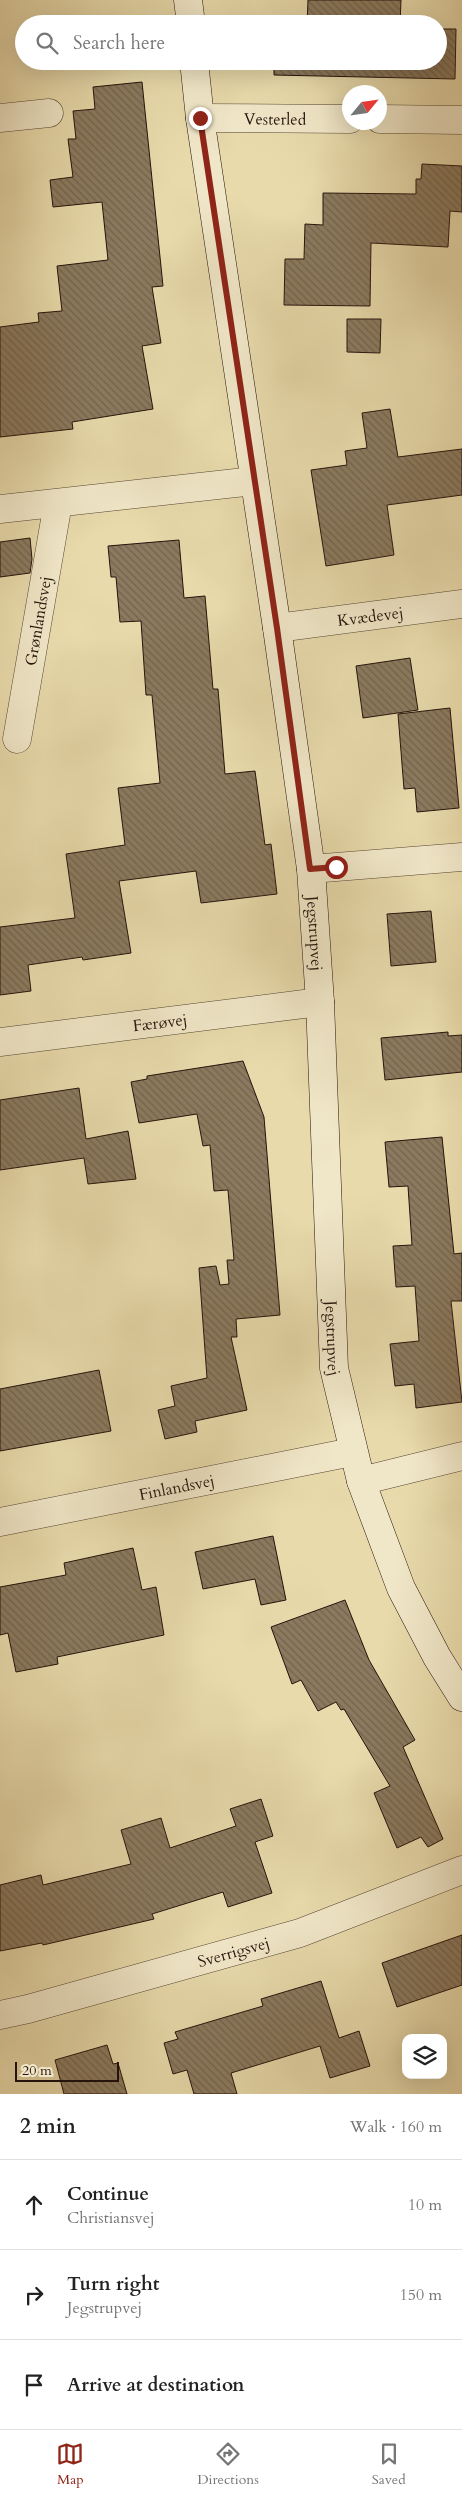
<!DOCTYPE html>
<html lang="en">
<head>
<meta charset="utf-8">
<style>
	body { margin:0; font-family:Cardo,serif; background:#f2f2f2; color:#222 }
	.controls { position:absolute; right:15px; bottom:15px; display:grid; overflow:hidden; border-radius:10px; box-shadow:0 5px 20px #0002 }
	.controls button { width:45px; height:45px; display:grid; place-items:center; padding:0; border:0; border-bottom:1px solid #e0e0e0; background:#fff; color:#222; font:25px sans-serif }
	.compass { position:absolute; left:342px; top:85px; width:45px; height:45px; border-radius:50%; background:#fff; box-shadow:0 5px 20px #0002; rotate:61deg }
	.scale { position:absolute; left:15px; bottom:12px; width:104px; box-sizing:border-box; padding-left:5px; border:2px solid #26130c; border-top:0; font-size:14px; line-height:18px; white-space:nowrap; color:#26130c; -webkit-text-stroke:4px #f0e7c8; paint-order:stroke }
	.stop { position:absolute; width:15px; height:15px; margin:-11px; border:4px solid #8f2418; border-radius:50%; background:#fff }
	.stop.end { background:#8f2418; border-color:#fff; box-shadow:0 1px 5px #0008 }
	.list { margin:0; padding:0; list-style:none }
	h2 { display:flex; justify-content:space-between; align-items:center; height:65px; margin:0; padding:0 20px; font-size:21px }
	h2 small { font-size:16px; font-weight:400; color:#767676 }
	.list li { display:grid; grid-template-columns:32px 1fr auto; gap:15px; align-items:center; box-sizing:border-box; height:90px; padding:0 20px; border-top:1px solid #e0e0e0 }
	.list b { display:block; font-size:19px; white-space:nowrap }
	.list p { margin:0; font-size:16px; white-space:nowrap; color:#767676 }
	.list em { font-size:16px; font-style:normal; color:#767676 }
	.icon { flex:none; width:28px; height:28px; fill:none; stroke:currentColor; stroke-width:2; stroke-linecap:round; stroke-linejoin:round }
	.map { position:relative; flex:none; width:462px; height:2094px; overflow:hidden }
	.search { position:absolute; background:#fff; box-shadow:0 5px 20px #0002; left:15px; right:15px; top:15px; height:55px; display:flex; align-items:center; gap:12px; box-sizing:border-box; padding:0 18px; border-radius:28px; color:#767676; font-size:19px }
	.sheet { height:335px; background:#fff }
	nav { display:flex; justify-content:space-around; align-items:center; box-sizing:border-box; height:70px; border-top:1px solid #e0e0e0; background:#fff; font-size:14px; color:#767676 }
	nav a { display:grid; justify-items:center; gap:2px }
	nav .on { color:#8f2418 }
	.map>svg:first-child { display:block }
</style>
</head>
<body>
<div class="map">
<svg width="462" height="2094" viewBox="0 0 462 2094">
	<defs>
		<pattern id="building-back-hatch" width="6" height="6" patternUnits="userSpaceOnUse" patternTransform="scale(1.25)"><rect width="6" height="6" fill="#8b7a5f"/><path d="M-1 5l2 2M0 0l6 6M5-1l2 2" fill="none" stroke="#71634d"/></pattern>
	</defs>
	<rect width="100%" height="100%" fill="#e8daab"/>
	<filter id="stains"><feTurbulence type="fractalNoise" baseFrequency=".004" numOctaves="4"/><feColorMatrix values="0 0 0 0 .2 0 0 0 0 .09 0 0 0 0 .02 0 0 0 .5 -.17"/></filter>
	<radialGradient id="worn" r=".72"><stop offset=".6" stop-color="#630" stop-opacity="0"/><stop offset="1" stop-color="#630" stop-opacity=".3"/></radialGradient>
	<g fill="url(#building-back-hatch)" stroke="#26130c">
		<polygon points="308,0 401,0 400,24 275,24 307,24"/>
		<polygon points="438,29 456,29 455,79 274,75 274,61 438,61"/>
		<polygon points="142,82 163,286 152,287 161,343 142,346 153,409 72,422 73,429 0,437 0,327 39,322 38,313 62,311 57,266 108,260 102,202 53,207 50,180 73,177 68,139 76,139 73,111 95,109 93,87"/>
		<polygon points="422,164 462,166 462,212 450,211 448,247 371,243 370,306 284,305 285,259 304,259 305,224 323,225 323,193 416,194 416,179 421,179"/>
		<polygon points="347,319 381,319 380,353 347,352"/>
		<polygon points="390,409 398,457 462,449 462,495 387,505 394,555 326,566 311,470 347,465 345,451 367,448 362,413"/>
		<polygon points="30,538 32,559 30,573 0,577 0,542"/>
		<polygon points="179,540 184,598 205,596 213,689 218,689 225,774 255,771 265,845 271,844 277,894 201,903 196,871 119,881 131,953 83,960 82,957 28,965 31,991 0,995 0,927 75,918 66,854 125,845 118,788 160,783 152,695 146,695 141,621 120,622 116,577 111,577 108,546"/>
		<polygon points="410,658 418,710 363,718 356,666"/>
		<polygon points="450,708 459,808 417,812 415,788 404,789 398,714"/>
		<polygon points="431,911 436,962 391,966 387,914"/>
		<polygon points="448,1032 448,1036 462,1035 462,1072 385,1080 381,1038"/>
		<polygon points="243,1061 264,1117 280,1315 236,1319 237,1337 231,1337 247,1410 195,1421 197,1432 165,1439 158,1410 175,1406 171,1386 207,1378 199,1268 216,1266 220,1285 229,1284 227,1260 234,1260 228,1190 214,1191 210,1145 203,1146 197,1114 139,1123 131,1082 147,1079 147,1076"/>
		<polygon points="79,1088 86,1139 128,1131 136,1179 88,1184 84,1158 0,1170 0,1100"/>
		<polygon points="442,1137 454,1254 462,1253 462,1301 451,1301 462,1402 416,1408 414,1384 395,1386 390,1344 419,1341 415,1286 396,1287 393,1246 412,1245 408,1186 389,1187 385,1142"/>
		<polygon points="99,1370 111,1431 0,1451 0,1389"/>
		<polygon points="273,1536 286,1600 261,1605 255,1579 203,1589 195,1552"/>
		<polygon points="133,1548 142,1590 156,1587 164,1635 57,1657 58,1664 16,1672 8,1633 0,1635 0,1587 66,1575 64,1563"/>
		<polygon points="345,1600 369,1660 415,1740 403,1747 443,1839 428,1847 421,1837 397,1848 374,1793 390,1786 344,1709 341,1710 336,1702 318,1711 301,1680 292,1684 271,1627"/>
		<polygon points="261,1799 273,1836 255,1842 272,1893 228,1907 223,1892 152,1914 154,1919 43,1945 42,1943 0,1951 0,1885 41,1875 43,1885 131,1864 121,1830 161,1818 170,1848 236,1826 230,1809"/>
		<polygon points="462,1935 462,1985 397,2007 382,1963"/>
		<polygon points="321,1981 339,2038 359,2031 370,2066 330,2078 320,2046 231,2073 237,2094 194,2094 187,2070 173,2074 164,2043 178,2039 175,2032 263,2006 261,1999"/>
		<polygon points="107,2045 113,2064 118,2063 127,2094 64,2094 55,2060"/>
	</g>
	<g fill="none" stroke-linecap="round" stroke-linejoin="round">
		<g stroke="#564534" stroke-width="29">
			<g id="street">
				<polyline points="0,118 49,113"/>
				<path id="s1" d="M 200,118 L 350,119"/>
				<polyline points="380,119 462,120"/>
				<polyline points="0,509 254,481"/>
				<path id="s2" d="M 277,628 L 462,604"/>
				<path id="s3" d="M 17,739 L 58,503"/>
				<polyline points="311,869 462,857"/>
				<path id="s4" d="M 0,1042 L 320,1002"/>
				<polyline points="361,1481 462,1456"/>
				<path id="s5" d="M 0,1522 L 352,1452"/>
				<path id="s6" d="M 0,2015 L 28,2009 L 300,1933 L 462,1870"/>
			</g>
		</g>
		<g stroke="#26130c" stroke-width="29">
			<g id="secondary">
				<polyline points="188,0 191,24"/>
				<path id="s7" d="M 194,61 L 200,118 L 277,628 L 311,869 L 320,1002 L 334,1368 L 361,1481 L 401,1588 L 437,1657 L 462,1697"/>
			</g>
		</g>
		<use href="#street" stroke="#f0e7c8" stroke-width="28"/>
		<use href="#secondary" stroke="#f0e7c8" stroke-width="28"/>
	</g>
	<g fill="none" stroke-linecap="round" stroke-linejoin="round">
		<polyline stroke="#8f2418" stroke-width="6" points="200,118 277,628 310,869 336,867"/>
	</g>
	<g text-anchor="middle" stroke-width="5" stroke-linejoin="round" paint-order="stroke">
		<g font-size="16" fill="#26130c" stroke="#f0e7c8">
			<text dy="6" stroke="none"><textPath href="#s1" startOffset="75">Vesterled</textPath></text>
			<text dy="6" stroke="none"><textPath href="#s2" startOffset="94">Kvædevej</textPath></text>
			<text dy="6" stroke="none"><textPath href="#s3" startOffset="120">Grønlandsvej</textPath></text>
			<text dy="6" stroke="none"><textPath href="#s7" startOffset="881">Jegstrupvej</textPath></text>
			<text dy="6" stroke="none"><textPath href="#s4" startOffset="161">Færøvej</textPath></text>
			<text dy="6" stroke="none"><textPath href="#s7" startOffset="1286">Jegstrupvej</textPath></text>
			<text dy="6" stroke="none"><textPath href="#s5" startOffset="180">Finlandsvej</textPath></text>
			<text dy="6" stroke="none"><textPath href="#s6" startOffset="242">Sverrigsvej</textPath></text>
		</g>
	</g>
	<rect width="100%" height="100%" filter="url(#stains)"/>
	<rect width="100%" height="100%" fill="url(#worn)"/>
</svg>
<div class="controls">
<button><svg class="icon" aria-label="layers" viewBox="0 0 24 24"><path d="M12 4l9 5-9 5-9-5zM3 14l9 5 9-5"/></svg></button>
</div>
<svg class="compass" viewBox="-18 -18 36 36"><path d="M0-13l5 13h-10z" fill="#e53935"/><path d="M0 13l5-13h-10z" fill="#767676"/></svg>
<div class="scale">20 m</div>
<div class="stop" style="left:336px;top:867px"></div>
<div class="stop end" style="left:200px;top:118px"></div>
<div class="search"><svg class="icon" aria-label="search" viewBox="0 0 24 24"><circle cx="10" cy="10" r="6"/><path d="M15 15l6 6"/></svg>Search here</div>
</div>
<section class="sheet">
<h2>2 min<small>Walk · 160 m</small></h2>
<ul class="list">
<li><svg class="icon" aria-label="ahead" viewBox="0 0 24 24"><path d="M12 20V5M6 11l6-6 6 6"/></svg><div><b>Continue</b><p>Christiansvej</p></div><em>10 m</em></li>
<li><svg class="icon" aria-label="right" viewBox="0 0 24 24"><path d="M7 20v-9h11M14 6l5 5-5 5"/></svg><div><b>Turn right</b><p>Jegstrupvej</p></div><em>150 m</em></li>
<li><svg class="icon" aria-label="arrive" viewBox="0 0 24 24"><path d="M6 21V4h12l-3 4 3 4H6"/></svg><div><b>Arrive at destination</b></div></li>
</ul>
</section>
<nav>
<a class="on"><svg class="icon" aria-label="map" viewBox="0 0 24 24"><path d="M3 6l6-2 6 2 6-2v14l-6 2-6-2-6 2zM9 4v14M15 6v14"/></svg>Map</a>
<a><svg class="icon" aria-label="directions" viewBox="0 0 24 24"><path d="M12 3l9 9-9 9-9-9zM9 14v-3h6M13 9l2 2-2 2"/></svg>Directions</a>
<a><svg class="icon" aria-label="saved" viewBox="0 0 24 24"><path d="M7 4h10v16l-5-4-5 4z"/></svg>Saved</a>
</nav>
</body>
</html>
